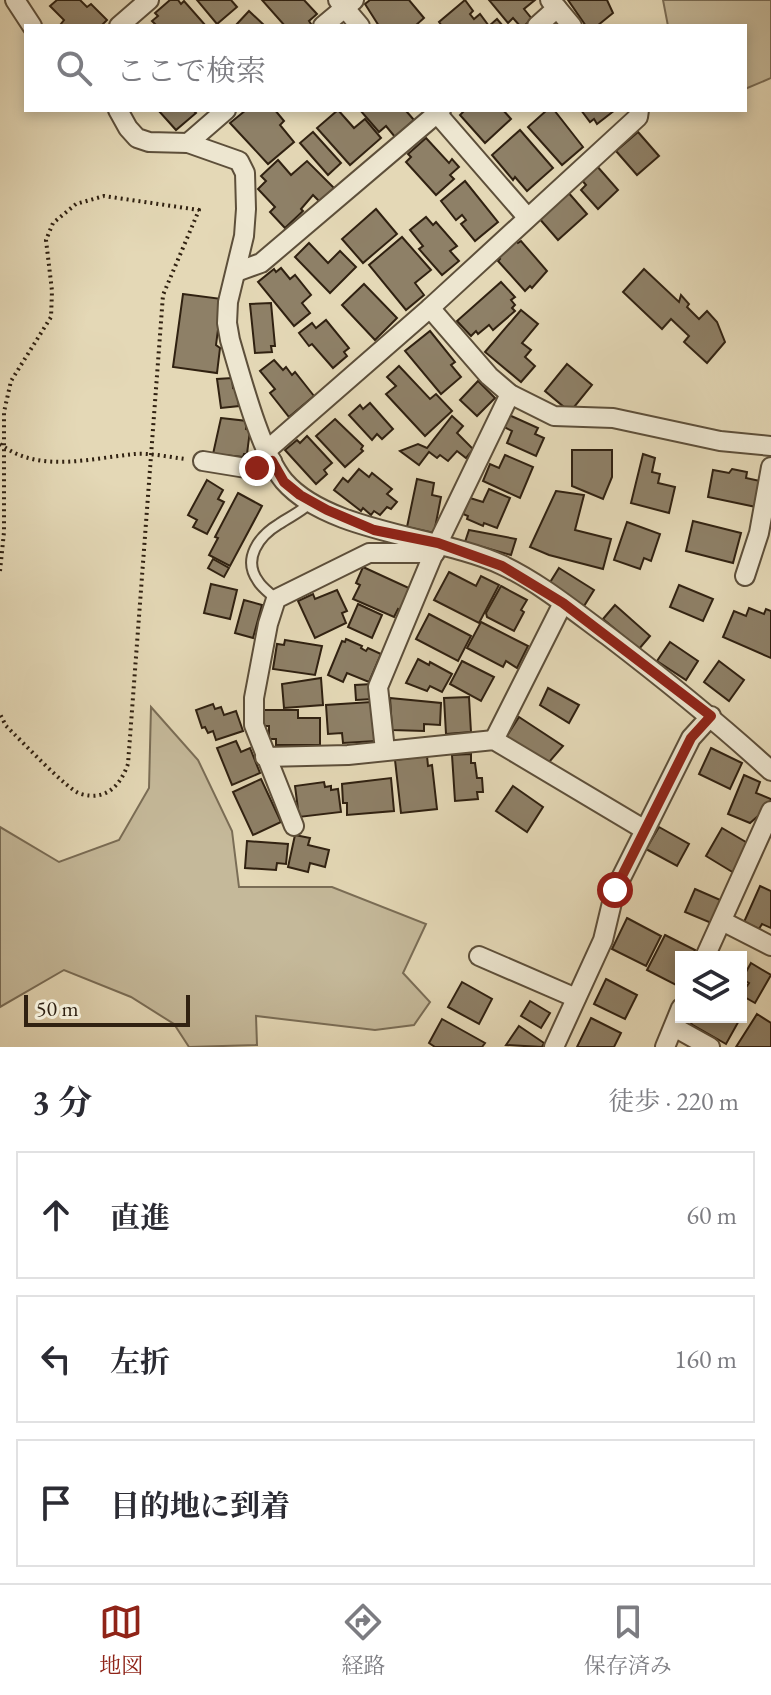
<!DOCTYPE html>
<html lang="ja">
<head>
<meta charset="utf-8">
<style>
	body { margin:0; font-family:"EB Garamond","Noto Serif JP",serif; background:#f2f2f3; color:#2b2b33 }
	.controls { position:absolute; right:24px; bottom:24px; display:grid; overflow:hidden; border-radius:0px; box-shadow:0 4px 12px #0003 }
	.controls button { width:72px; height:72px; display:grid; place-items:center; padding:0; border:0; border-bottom:2px solid #e1e1e2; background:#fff; color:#2b2b33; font:40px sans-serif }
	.scale { position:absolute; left:24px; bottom:20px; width:166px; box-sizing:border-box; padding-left:8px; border:4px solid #302111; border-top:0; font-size:22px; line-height:28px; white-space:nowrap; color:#302111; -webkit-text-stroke:6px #ede6d0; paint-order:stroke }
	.stop { position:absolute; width:24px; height:24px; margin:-18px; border:6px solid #8f2418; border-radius:50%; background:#fff }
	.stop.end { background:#8f2418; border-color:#fff; box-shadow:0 2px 8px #0008 }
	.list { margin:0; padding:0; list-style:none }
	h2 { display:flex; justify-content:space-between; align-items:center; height:104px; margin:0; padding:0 32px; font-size:34px }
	h2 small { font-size:26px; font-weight:400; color:#7c7c81 }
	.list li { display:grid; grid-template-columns:52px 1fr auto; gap:24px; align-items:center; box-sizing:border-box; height:128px; margin:0 16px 16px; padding:0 16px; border:2px solid #e1e1e2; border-radius:0px }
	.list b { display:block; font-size:30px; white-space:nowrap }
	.list em { font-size:26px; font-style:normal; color:#7c7c81 }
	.icon { flex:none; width:44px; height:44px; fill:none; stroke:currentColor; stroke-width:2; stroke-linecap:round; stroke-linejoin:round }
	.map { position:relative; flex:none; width:771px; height:1047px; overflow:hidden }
	.search { position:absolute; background:#fff; box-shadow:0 4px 12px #0003; left:24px; right:24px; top:24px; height:88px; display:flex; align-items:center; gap:20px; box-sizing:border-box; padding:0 28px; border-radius:0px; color:#7c7c81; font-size:30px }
	.sheet { height:536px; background:#fff }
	nav { display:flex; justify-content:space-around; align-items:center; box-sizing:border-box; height:112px; border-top:2px solid #e1e1e2; background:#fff; font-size:22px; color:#7c7c81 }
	nav a { display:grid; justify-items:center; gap:4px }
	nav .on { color:#8f2418 }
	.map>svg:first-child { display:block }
</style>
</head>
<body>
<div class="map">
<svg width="771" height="1047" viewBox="0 0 771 1047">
	<rect width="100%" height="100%" fill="#e4d8b6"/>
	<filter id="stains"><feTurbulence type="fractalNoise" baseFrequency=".0025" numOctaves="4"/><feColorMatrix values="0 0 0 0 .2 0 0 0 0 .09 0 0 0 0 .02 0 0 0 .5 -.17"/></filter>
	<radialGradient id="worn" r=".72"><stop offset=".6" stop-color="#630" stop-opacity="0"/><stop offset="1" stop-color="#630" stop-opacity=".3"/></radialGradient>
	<g fill="#c5b99a" stroke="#7a6d56" stroke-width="2">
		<polygon points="663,0 771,0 771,78 745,89 745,26 668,26"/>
		<polygon points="151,707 198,760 232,831 239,887 332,887 426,924 403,973 430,1002 414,1025 375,1030 256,1016 257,1045 189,1047 174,1024 131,997 64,970 0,1007 0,827 59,862 119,840 149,788"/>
	</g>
	<g fill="#8e8067" stroke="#302111" stroke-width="2">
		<polygon points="57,0 80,0 87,7 91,4 107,20 101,26 63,26 61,24 64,20 50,6"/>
		<polygon points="170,0 178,0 181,4 184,1 206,26 157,26 152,21 158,16 155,13"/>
		<polygon points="197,0 231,0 237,7 217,24"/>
		<polygon points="262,0 304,0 317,14 309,21 311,24 308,26 285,26"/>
		<polygon points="370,0 409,0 424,18 415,26 379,26 365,4"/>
		<polygon points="465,0 473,11 470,14 474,19 480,14 489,26 497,19 503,26 442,26 439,22"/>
		<polygon points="489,0 535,0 524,9 532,19 524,26 520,26 513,18 508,23"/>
		<polygon points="568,0 607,0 613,13 597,26 586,26"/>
		<polygon points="249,11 265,26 235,26"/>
		<polygon points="158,110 193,110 196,113 176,130"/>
		<polygon points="246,110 275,110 284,121 280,125 294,142 268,164 230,123"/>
		<polygon points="338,110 354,128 365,119 381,138 350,165 317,128"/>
		<polygon points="360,110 409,110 407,112 414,120 395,137 386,126 379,132"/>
		<polygon points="465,110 503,110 511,119 485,143 460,115"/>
		<polygon points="547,110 554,110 583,147 562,165 528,127"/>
		<polygon points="581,110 615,110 597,124 594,119 590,122"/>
		<polygon points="520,130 553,168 527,191 515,177 513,180 492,155"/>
		<polygon points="313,132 341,163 328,175 300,143"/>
		<polygon points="638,132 659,156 637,175 616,151"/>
		<polygon points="426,138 449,163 452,159 459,167 450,175 454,179 436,195 406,162 411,157 408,154"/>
		<polygon points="278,160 291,175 307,161 334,188 320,202 313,195 301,209 303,211 285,228 270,212 275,207 258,189 266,181 261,176"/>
		<polygon points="596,165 618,190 598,209 581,190 586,185 581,179"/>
		<polygon points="465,181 498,222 475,241 461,224 466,220 462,215 456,220 441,201"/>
		<polygon points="567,191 587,214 558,240 538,217"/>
		<polygon points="376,209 397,234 363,263 342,239"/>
		<polygon points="426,217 433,225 436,222 457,246 450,251 459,261 442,275 419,249 423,246 410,230"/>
		<polygon points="402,237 431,270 415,283 424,295 406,310 369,265"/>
		<polygon points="515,239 518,243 521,241 547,271 532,288 530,286 525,291 498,261 500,259 497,255"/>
		<polygon points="309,243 328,263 340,251 356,267 330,293 295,257"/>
		<polygon points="281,268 290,279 295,275 311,295 302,303 310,313 294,326 258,282 274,269 276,272"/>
		<polygon points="644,269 679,302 681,295 689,304 687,307 699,319 707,311 717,322 725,342 707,363 684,342 689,336 671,319 662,329 623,292"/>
		<polygon points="501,282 515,297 511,300 515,305 512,308 515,311 493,330 489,325 478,334 476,331 471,336 457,321"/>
		<polygon points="364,284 397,318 375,340 342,305"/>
		<polygon points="183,294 222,299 216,345 220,348 217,373 173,367"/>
		<polygon points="271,303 275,346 271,346 272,352 255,353 250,304"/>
		<polygon points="521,310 538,324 522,343 531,350 525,357 535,366 521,382 485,352"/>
		<polygon points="326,320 349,348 344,352 347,356 333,368 312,344 309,346 299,333 312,323 316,328"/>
		<polygon points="430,331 455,362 451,365 461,377 441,394 405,351"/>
		<polygon points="274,360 283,370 286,367 292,375 295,372 314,396 289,417 270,393 275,389 260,371"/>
		<polygon points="567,364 592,385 570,412 545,391"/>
		<polygon points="399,366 430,399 436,394 452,411 425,436 386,394 396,386 387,377"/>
		<polygon points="232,378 233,388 236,387 239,406 221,408 217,379"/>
		<polygon points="478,381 495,398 477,416 460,400"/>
		<polygon points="370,403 393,429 382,439 377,434 372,440 349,415 360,405 363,409"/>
		<polygon points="509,415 538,428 535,434 544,438 536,456 507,443 512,431 504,427"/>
		<polygon points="452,416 463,426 457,433 473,449 466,458 457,451 448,461 440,455 437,458 429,452 419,465 400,451 418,444 427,448"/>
		<polygon points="221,418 247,421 246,429 250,430 247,454 244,454 243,457 213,454"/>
		<polygon points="335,419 363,446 361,449 363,451 345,467 316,436"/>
		<polygon points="307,436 332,463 324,470 327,474 316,484 285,450 297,440 300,443"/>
		<polygon points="572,450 612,450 612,477 603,499 572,486"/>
		<polygon points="643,454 655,458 652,472 660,474 658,483 675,487 669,513 631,503"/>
		<polygon points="505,455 533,467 520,498 483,481 490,464 499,468"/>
		<polygon points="359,469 369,477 372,473 392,489 387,494 397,502 391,509 387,507 380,515 374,511 371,515 363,508 361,511 334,490 343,478 348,482"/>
		<polygon points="732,469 747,472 746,478 760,481 756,507 708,497 713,470 729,473"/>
		<polygon points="417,479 434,483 432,495 441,497 434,533 407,527"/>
		<polygon points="207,480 223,490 218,499 224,502 207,534 193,527 197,520 188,515"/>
		<polygon points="489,489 510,498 497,528 484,523 483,526 467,519 468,516 463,514 470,498 483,502"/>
		<polygon points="556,491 584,495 575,530 611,539 603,569 549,555 530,547"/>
		<polygon points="238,493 262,506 230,566 209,555 218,538 215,537"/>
		<polygon points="693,521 741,533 733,563 686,551"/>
		<polygon points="627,522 660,534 651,561 644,558 640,569 614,560"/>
		<polygon points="469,530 516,539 511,555 465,542"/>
		<polygon points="213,559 229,568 224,577 208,568"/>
		<polygon points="363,567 411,589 401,611 398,609 394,617 353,599 360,585 356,583"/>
		<polygon points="559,568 594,590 584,606 549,584"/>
		<polygon points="449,572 476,586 481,576 499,585 479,623 434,600"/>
		<polygon points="211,584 237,590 230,619 204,613"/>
		<polygon points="679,585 713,599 703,621 670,607"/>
		<polygon points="501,586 527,600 521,610 524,612 514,631 487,617 486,613"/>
		<polygon points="337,590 347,611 342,613 346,623 315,638 298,601 313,594 315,599"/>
		<polygon points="244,600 262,605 253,638 235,633"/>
		<polygon points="358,604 382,615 372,638 348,627"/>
		<polygon points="615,605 650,636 639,649 603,619"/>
		<polygon points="749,608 764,614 766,609 771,611 771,658 723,637 734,611 746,616"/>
		<polygon points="429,614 471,636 458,661 416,639"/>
		<polygon points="481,622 528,646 517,668 506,661 503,667 467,648"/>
		<polygon points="346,639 362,646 361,648 366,651 368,648 381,654 369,682 347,673 343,682 328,675 342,641 345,642"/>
		<polygon points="285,640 322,646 315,675 273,669 277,644 284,645"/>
		<polygon points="670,642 698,661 686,680 657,661"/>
		<polygon points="418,659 429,665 430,662 452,674 442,692 430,686 427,691 406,683"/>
		<polygon points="462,661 494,677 481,701 450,684"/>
		<polygon points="719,661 744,680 729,701 704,682"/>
		<polygon points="321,678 323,705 284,708 282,684"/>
		<polygon points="372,684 373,699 356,700 355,685"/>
		<polygon points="548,688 579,705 569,723 540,705"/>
		<polygon points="469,697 471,732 446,734 444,698"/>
		<polygon points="390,698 441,703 440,725 424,724 424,731 392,730"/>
		<polygon points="371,702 376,741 343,743 342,733 328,734 326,705"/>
		<polygon points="213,704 215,709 221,707 224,715 236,711 243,731 216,740 213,731 208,733 205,727 202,728 196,710"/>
		<polygon points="261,710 298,710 298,718 320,718 320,745 276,745 276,739 269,739 269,726 262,726"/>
		<polygon points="519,717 563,746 543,769 501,745"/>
		<polygon points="236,741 241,752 250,748 260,773 232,785 217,748"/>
		<polygon points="711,748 742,763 730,789 699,774"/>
		<polygon points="471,754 471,763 475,763 477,778 482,778 483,792 477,792 478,799 455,801 452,755"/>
		<polygon points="427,756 428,766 432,765 437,809 401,813 395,760"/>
		<polygon points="744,775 760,782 756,793 771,799 766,820 757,817 750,823 728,814"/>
		<polygon points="391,778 394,811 347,815 347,803 343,803 342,784"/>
		<polygon points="261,779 281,822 253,835 233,792"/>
		<polygon points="324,782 325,787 331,786 331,790 338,789 341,812 299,817 295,786"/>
		<polygon points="513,786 543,807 527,832 496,811"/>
		<polygon points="659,827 689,844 677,866 646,849"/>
		<polygon points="722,828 751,845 734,873 706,856"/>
		<polygon points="295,835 310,838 308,845 329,850 325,867 310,863 308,872 288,867"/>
		<polygon points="247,841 288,844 286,864 277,863 276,870 245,868"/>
		<polygon points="760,886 771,891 771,928 762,924 759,929 744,922"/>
		<polygon points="695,889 725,902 716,925 685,912"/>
		<polygon points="627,918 661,936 646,966 612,949"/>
		<polygon points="665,935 695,950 692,957 681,957 681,980 678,986 647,970"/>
		<polygon points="751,963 771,975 755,1003 741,995 741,983 747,986 749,983 742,979"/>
		<polygon points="606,979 637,995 625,1019 594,1004"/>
		<polygon points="462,982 492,999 479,1024 448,1007"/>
		<polygon points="530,1001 550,1013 541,1028 521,1016"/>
		<polygon points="757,1014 771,1023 771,1047 736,1047"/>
		<polygon points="695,1017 741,1017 726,1044 691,1024"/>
		<polygon points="591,1018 621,1033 614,1047 577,1047"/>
		<polygon points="442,1019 485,1043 482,1047 435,1047 429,1043"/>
		<polygon points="519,1026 544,1043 542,1047 506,1045"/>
	</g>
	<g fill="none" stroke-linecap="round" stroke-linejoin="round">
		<g stroke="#5d4f3a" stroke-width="13">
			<path id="lane" d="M 276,599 C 270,593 262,588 258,581 C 242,559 259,536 279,524 C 289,517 301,512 310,503"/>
		</g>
		<g stroke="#5d4f3a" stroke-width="22">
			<g id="street">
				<polyline points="15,0 32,26"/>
				<polyline points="338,0 360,26"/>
				<polyline points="557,8 572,26"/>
				<polyline points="119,26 149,0"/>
				<polyline points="323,26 354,0"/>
				<polyline points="537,26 557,8 550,0"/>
				<path d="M 118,110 L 128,128 L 137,138 L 149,142 L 188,143 L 239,161 L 245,173 L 246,209 L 244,236 L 228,302 L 227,323 L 230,340 C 241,377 261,454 284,481 C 329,533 440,536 502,565 C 540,583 574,611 608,636 C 664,679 719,723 771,771"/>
				<polyline points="434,110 527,217"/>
				<polyline points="188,143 226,110"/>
				<polyline points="236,272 261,263 441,110"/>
				<polyline points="430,308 489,376 510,394 554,416 613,418 720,441 771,446"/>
				<polyline points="266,451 430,308 638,117 639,110"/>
				<polyline points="203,461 252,469 272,461"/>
				<polyline points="745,576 759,533 771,467"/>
				<polyline points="494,740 563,603"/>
				<polyline points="385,750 378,687 438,543 510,394"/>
				<polyline points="265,757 348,755 494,740 645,830"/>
				<polyline points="294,826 254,725 254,698 268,624 276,599 369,553 435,553"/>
				<polyline points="722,921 771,946"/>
				<polyline points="479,956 576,998"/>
				<polyline points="705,957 771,811"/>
				<polyline points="674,1027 710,1047"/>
				<polyline points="554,1047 603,940 615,890 691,738 711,716"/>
				<polyline points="665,1047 681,1008"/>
			</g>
		</g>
		<g stroke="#302111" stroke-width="4" stroke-dasharray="2 4" stroke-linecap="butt">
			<path d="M 0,444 C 39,474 91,458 135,454 C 151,453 169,457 185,459"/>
			<path d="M 0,571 L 4,532 L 4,412 L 11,381 L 51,317 L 52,291 L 46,240 L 53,223 L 76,204 L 104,196 L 199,210 L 163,295 L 128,764 C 120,786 106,801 81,794 C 68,791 20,739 6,726 L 0,714"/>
		</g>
		<use href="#lane" stroke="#ede6d0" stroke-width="9"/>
		<use href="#street" stroke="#ede6d0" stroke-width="18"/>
	</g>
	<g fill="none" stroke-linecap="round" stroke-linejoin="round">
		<polyline stroke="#8f2418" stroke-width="10" points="257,468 272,461 284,482 300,495 327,510 374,530 438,543 502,566 563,603 711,716 691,738 615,890"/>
	</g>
	<rect width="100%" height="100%" filter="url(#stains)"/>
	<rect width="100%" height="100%" fill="url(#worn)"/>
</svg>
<div class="controls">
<button><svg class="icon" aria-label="layers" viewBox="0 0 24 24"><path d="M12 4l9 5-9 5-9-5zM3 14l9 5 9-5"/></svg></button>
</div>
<div class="scale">50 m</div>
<div class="stop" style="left:615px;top:890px"></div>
<div class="stop end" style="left:257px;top:468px"></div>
<div class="search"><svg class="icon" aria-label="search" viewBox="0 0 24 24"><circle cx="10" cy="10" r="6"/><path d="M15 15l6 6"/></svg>ここで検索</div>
</div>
<section class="sheet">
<h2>3 分<small>徒歩 · 220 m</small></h2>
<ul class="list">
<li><svg class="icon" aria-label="ahead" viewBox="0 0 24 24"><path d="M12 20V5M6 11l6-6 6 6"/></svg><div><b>直進</b></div><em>60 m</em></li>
<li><svg class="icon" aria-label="left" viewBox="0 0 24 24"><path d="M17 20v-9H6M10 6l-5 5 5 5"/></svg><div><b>左折</b></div><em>160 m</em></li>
<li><svg class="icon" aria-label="arrive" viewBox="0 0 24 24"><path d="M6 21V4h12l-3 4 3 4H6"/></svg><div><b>目的地に到着</b></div></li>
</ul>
</section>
<nav>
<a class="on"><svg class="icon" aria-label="map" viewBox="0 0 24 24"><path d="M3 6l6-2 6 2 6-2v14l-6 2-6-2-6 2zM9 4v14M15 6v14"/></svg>地図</a>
<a><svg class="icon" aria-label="directions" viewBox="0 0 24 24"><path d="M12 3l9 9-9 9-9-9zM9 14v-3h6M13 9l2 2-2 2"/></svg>経路</a>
<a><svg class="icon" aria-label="saved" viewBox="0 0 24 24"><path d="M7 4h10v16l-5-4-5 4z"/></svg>保存済み</a>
</nav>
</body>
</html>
